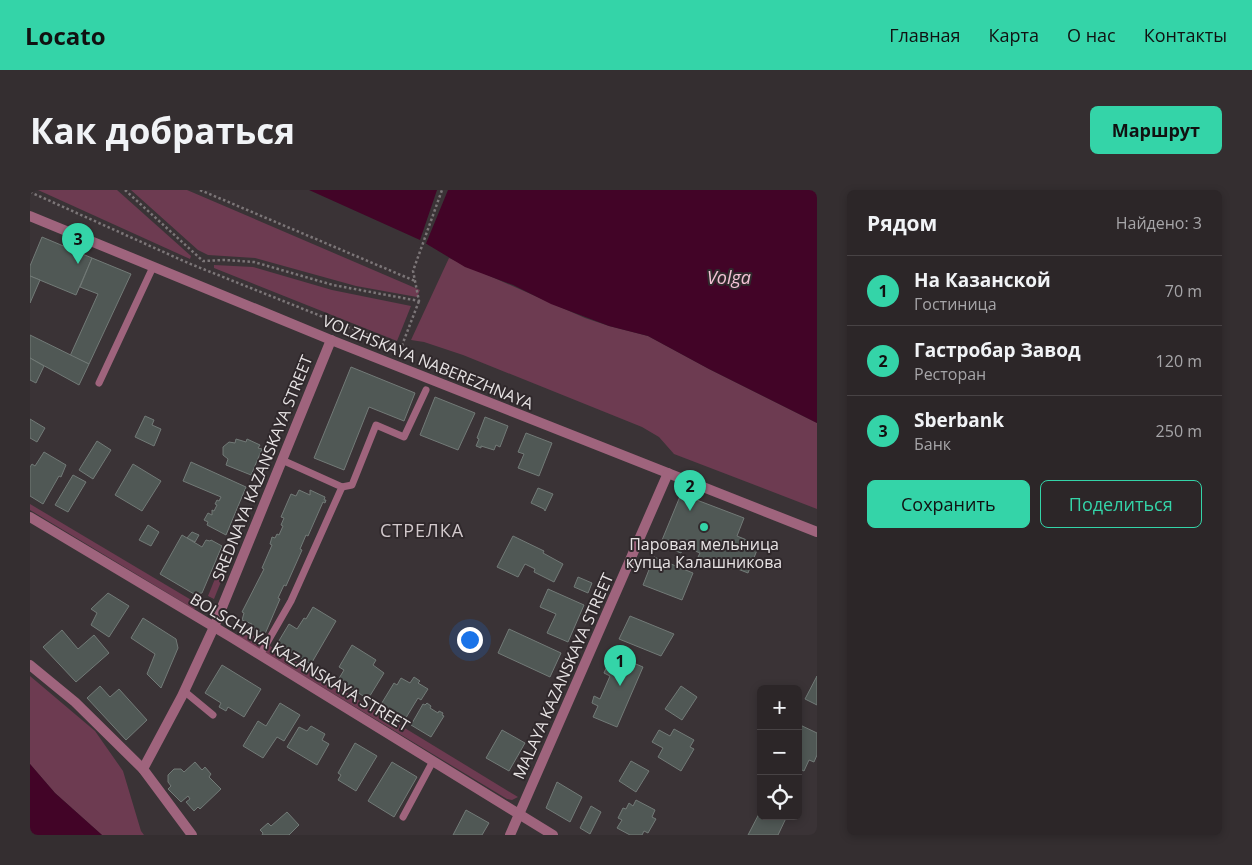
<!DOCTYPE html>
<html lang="ru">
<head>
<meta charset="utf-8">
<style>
	body { margin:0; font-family:"Open Sans",sans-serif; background:#342e30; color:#f1f3f6 }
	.controls { position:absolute; right:15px; bottom:15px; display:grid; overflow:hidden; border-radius:8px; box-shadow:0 2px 8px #0003 }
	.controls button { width:45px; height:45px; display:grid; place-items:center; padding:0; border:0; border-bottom:1px solid #484345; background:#2c2628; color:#f1f3f6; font:25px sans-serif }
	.you { position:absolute; left:439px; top:449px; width:18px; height:18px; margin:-12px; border:4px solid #fff; border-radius:50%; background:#1a73e8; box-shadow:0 0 0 8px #1a73e833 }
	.badge { display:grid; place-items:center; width:32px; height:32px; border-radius:50%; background:#34d4a8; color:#111; font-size:16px; font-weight:700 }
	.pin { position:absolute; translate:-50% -41px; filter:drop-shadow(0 1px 2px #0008) }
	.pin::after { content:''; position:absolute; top:26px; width:18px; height:15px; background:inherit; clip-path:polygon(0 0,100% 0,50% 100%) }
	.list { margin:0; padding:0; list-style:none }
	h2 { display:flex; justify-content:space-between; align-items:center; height:65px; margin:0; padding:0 20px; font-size:21px }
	h2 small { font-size:16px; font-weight:400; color:#a6a5a8 }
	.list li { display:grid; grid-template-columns:32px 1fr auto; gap:15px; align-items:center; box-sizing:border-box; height:70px; padding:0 20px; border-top:1px solid #484345 }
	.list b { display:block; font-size:19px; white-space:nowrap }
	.list p { margin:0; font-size:16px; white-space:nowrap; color:#a6a5a8 }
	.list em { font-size:16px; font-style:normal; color:#a6a5a8 }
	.actions { display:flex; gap:10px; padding:15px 20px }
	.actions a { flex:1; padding:11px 0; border:1px solid #34d4a8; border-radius:8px; text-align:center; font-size:18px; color:#34d4a8 }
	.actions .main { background:#34d4a8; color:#111 }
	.icon { flex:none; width:28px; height:28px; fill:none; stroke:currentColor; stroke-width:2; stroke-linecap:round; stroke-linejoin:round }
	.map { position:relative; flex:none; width:787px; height:645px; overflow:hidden; border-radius:8px }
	header { display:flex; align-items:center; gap:30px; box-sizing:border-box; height:70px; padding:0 25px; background:#34d4a8; color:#111 }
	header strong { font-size:24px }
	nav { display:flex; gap:28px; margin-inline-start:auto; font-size:18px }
	.intro { display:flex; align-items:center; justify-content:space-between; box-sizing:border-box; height:120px; padding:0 30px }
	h1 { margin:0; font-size:35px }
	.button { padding:12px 22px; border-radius:8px; background:#34d4a8; color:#111; font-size:18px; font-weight:700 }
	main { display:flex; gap:30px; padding:0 30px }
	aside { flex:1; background:#2c2628; border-radius:8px; box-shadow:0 2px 8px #0003 }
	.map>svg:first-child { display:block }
</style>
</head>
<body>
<header>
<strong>Locato</strong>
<nav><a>Главная</a><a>Карта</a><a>О нас</a><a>Контакты</a></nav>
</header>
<div class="intro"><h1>Как добраться</h1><a class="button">Маршрут</a></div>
<main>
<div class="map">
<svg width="787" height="645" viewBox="0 0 787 645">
	<rect width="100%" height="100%" fill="#3a3336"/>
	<g fill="#6d3b51">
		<polygon points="8,0 87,0 161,66 160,69"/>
		<polygon points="101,0 157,0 390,100 387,107 326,96 225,68 178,65 168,60"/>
		<polygon points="419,68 555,128 579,136 618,146 679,179 787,233 787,319 644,264 629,247 612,237 433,165 394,152 381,150"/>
		<polygon points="184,75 223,77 302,100 381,116 367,151 184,78"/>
		<polygon points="0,314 168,414 164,419 0,320"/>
		<polygon points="197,359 203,362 184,409 178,406"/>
		<polygon points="212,439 488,607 482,610 477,609 208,446"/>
		<polygon points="0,486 65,541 93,581 111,641 114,645 72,645 25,603 0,574"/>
	</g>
	<g fill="#420427">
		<polygon points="279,0 787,0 787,233 679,179 618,146 579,136 521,114 483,95 435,77 390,50"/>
		<polygon points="0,574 25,603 72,645 0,645"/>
	</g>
	<polygon fill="#3a3336" points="407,0 418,0 395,56 389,53"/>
	<g fill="#505855" stroke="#727a77">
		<polygon points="12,47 62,68 46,105 0,86 0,76"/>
		<polygon points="62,68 101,84 59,174 40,166 68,104 50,97"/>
		<polygon points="0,86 10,90 0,113"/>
		<polygon points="0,145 59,174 49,195 0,168"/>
		<polygon points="0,168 14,176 6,193 0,190"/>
		<polygon points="321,177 385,203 374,231 339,217 314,280 284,268"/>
		<polygon points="405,207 445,223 428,260 390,245"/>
		<polygon points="115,226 124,230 122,235 131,239 124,256 105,247"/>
		<polygon points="455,227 478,236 470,257 466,255 464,260 451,256 451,258 446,256 449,249 447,248"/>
		<polygon points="0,229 15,238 7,252 0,248"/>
		<polygon points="496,243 522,253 509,286 488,278 494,264 488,262"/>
		<polygon points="206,249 216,252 217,249 230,255 228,258 232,259 221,285 196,275 198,269 193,265 193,257 199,252 205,253"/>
		<polygon points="67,251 81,260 63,289 49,280"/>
		<polygon points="14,262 36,275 31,287 29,286 13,314 0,306 0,277 2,274 5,276"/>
		<polygon points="161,272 216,297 196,345 177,335 178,332 174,330 178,323 182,325 182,320 184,321 187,315 185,314 187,310 189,311 191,307 153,291"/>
		<polygon points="103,274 131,291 112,321 85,305"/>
		<polygon points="43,285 56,292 38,322 25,315"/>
		<polygon points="508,298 523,304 515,321 514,319 501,313"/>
		<polygon points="269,300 280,305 280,300 295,307 294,310 296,310 295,313 293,312 278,346 276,345 270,359 272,360 256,396 254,395 248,408 250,409 235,444 220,438 222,434 212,430 214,423 212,422 234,379 232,378 242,355 240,354 242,347 245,348 247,344 249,345 253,336 251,335 254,328 251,327 261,304 266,306"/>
		<polygon points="651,304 714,328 707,346 729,355 718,383 690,372 688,378 667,369 670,363 653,356 651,363 630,355"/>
		<polygon points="118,335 129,342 121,356 109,350"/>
		<polygon points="162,342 169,345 165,352 157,348"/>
		<polygon points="152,345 172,357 176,350 180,351 181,350 192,356 172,403 164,404 130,384"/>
		<polygon points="483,346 514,361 513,363 533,374 524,392 504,382 505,379 495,374 488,387 467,377"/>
		<polygon points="624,367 663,383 652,410 613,395"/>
		<polygon points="548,387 562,393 558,403 544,397"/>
		<polygon points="518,399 554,415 538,452 517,443 526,424 510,417"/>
		<polygon points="78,403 99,416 79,447 61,435 67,423 61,419"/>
		<polygon points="283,417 306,431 281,474 247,454 259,434 267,439 274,428 276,429"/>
		<polygon points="600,426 644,444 631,466 589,449"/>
		<polygon points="113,428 146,449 148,458 131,498 117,484 125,464 101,448"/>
		<polygon points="479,439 531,463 520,487 468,463"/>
		<polygon points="32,440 48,459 64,445 79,463 46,492 13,457"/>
		<polygon points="322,455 346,470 343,475 354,483 338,509 308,490 314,480 309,477"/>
		<polygon points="589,467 613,477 587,537 563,527 568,516 562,513 564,506 570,509 580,486 574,483 577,476 583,479"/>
		<polygon points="192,475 231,499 214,527 198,517 196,521 189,517 191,513 175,503"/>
		<polygon points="787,486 787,515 775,509"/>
		<polygon points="384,487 390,491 388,493 398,499 391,510 388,508 374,531 350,516 364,493 367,495 371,488 380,493"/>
		<polygon points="70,496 80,507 89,499 117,530 96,550 57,508"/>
		<polygon points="651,496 667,507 652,530 635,519"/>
		<polygon points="250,513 270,525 254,551 247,547 233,568 213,556 228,531 236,536"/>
		<polygon points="397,513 401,516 400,518 408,523 409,521 413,523 412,525 414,526 401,547 381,535 393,514 395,515"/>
		<polygon points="768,534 787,543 787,565 784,572 779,570 774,581 768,578"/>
		<polygon points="281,536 295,544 292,550 299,554 287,575 257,557 269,537 277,541"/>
		<polygon points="644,539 664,550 660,557 664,559 651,581 628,567 633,558 622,552 629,540 640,546"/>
		<polygon points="472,540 495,553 479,581 456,568"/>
		<polygon points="325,553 347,566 326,601 308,590 311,585 308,583"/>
		<polygon points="601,571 619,581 606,602 589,591"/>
		<polygon points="165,572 172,580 175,577 181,584 179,587 191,599 170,619 168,617 164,621 156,612 160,609 158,606 151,612 138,599 141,596 138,592 138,585 144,579 151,579 154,582"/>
		<polygon points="362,572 387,587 364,627 338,611"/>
		<polygon points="527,592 552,607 540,632 516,618"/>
		<polygon points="606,610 625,620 622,627 626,629 618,643 614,641 612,645 600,645 587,638 592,630 588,628 593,618 596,619 599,613 603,616"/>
		<polygon points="561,616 571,622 560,644 550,638"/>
		<polygon points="436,620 459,633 452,645 423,645"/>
		<polygon points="731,620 731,626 757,626 748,645 718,645"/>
		<polygon points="257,622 269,635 259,645 232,645 233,643 230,640 238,633 241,636"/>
	</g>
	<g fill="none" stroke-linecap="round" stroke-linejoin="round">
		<g stroke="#7c7678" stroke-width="2.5" stroke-dasharray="2.5 2.5" stroke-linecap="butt">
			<polyline points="95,0 173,71 195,70 224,72 303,95 389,111 383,81 412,0"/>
			<polyline points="170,0 385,91"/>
			<polyline points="0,2 158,73 371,158 389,111"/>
		</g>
		<g stroke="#9f647d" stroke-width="7">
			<polyline points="69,193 123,77"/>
			<polyline points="312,297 322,295 346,235 374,247 396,200"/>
			<polyline points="230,465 261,411 312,297 252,270"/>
			<polyline points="154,501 183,525"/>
			<polyline points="373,627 403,571"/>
		</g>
		<g stroke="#9f647d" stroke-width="10">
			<polyline points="0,26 301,150 787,342"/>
			<polyline points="0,327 201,447 523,645"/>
			<polyline points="0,475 45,512 113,579 162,645"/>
			<polyline points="113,579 152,506 184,437 301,150"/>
			<polyline points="480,645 638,283"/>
		</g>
	</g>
	<circle fill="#34d4a8" stroke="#30292c" stroke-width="2" cx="674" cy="337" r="5"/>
	<g text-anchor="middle" stroke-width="4" stroke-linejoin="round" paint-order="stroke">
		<g font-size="16" fill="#e7e3e4" stroke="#30292c">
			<text transform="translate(398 172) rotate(22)" y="6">VOLZHSKAYA NABEREZHNAYA</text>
			<text transform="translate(232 278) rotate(-68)" y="6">SREDNAYA KAZANSKAYA STREET</text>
			<text transform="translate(270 472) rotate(31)" y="6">BOLSCHAYA KAZANSKAYA STREET</text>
			<text transform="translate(533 486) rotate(-66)" y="6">MALAYA KAZANSKAYA STREET</text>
		</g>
		<g font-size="16" fill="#e7e3e4" stroke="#30292c">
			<text x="674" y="360">Паровая мельница<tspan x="674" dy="18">купца Калашникова</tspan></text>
		</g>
		<g font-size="18" font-style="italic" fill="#f4c3d6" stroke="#30292c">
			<text x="699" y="94">Volga</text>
		</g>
		<g font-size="18" letter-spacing="1" fill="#d2c9cc" stroke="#30292c">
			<text x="392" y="347">СТРЕЛКА</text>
		</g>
	</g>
</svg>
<div class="controls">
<button>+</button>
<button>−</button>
<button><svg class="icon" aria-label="locate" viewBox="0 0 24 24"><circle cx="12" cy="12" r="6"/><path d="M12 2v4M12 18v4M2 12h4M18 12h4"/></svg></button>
</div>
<div class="you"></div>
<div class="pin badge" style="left:590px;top:496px">1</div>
<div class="pin badge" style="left:660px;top:321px">2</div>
<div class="pin badge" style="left:48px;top:74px">3</div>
</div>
<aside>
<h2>Рядом<small>Найдено: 3</small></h2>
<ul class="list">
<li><span class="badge">1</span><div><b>На Казанской</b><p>Гостиница</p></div><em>70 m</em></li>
<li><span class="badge">2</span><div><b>Гастробар Завод</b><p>Ресторан</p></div><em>120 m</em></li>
<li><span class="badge">3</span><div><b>Sberbank</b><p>Банк</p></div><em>250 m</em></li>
</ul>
<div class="actions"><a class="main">Сохранить</a><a>Поделиться</a></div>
</aside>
</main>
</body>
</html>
